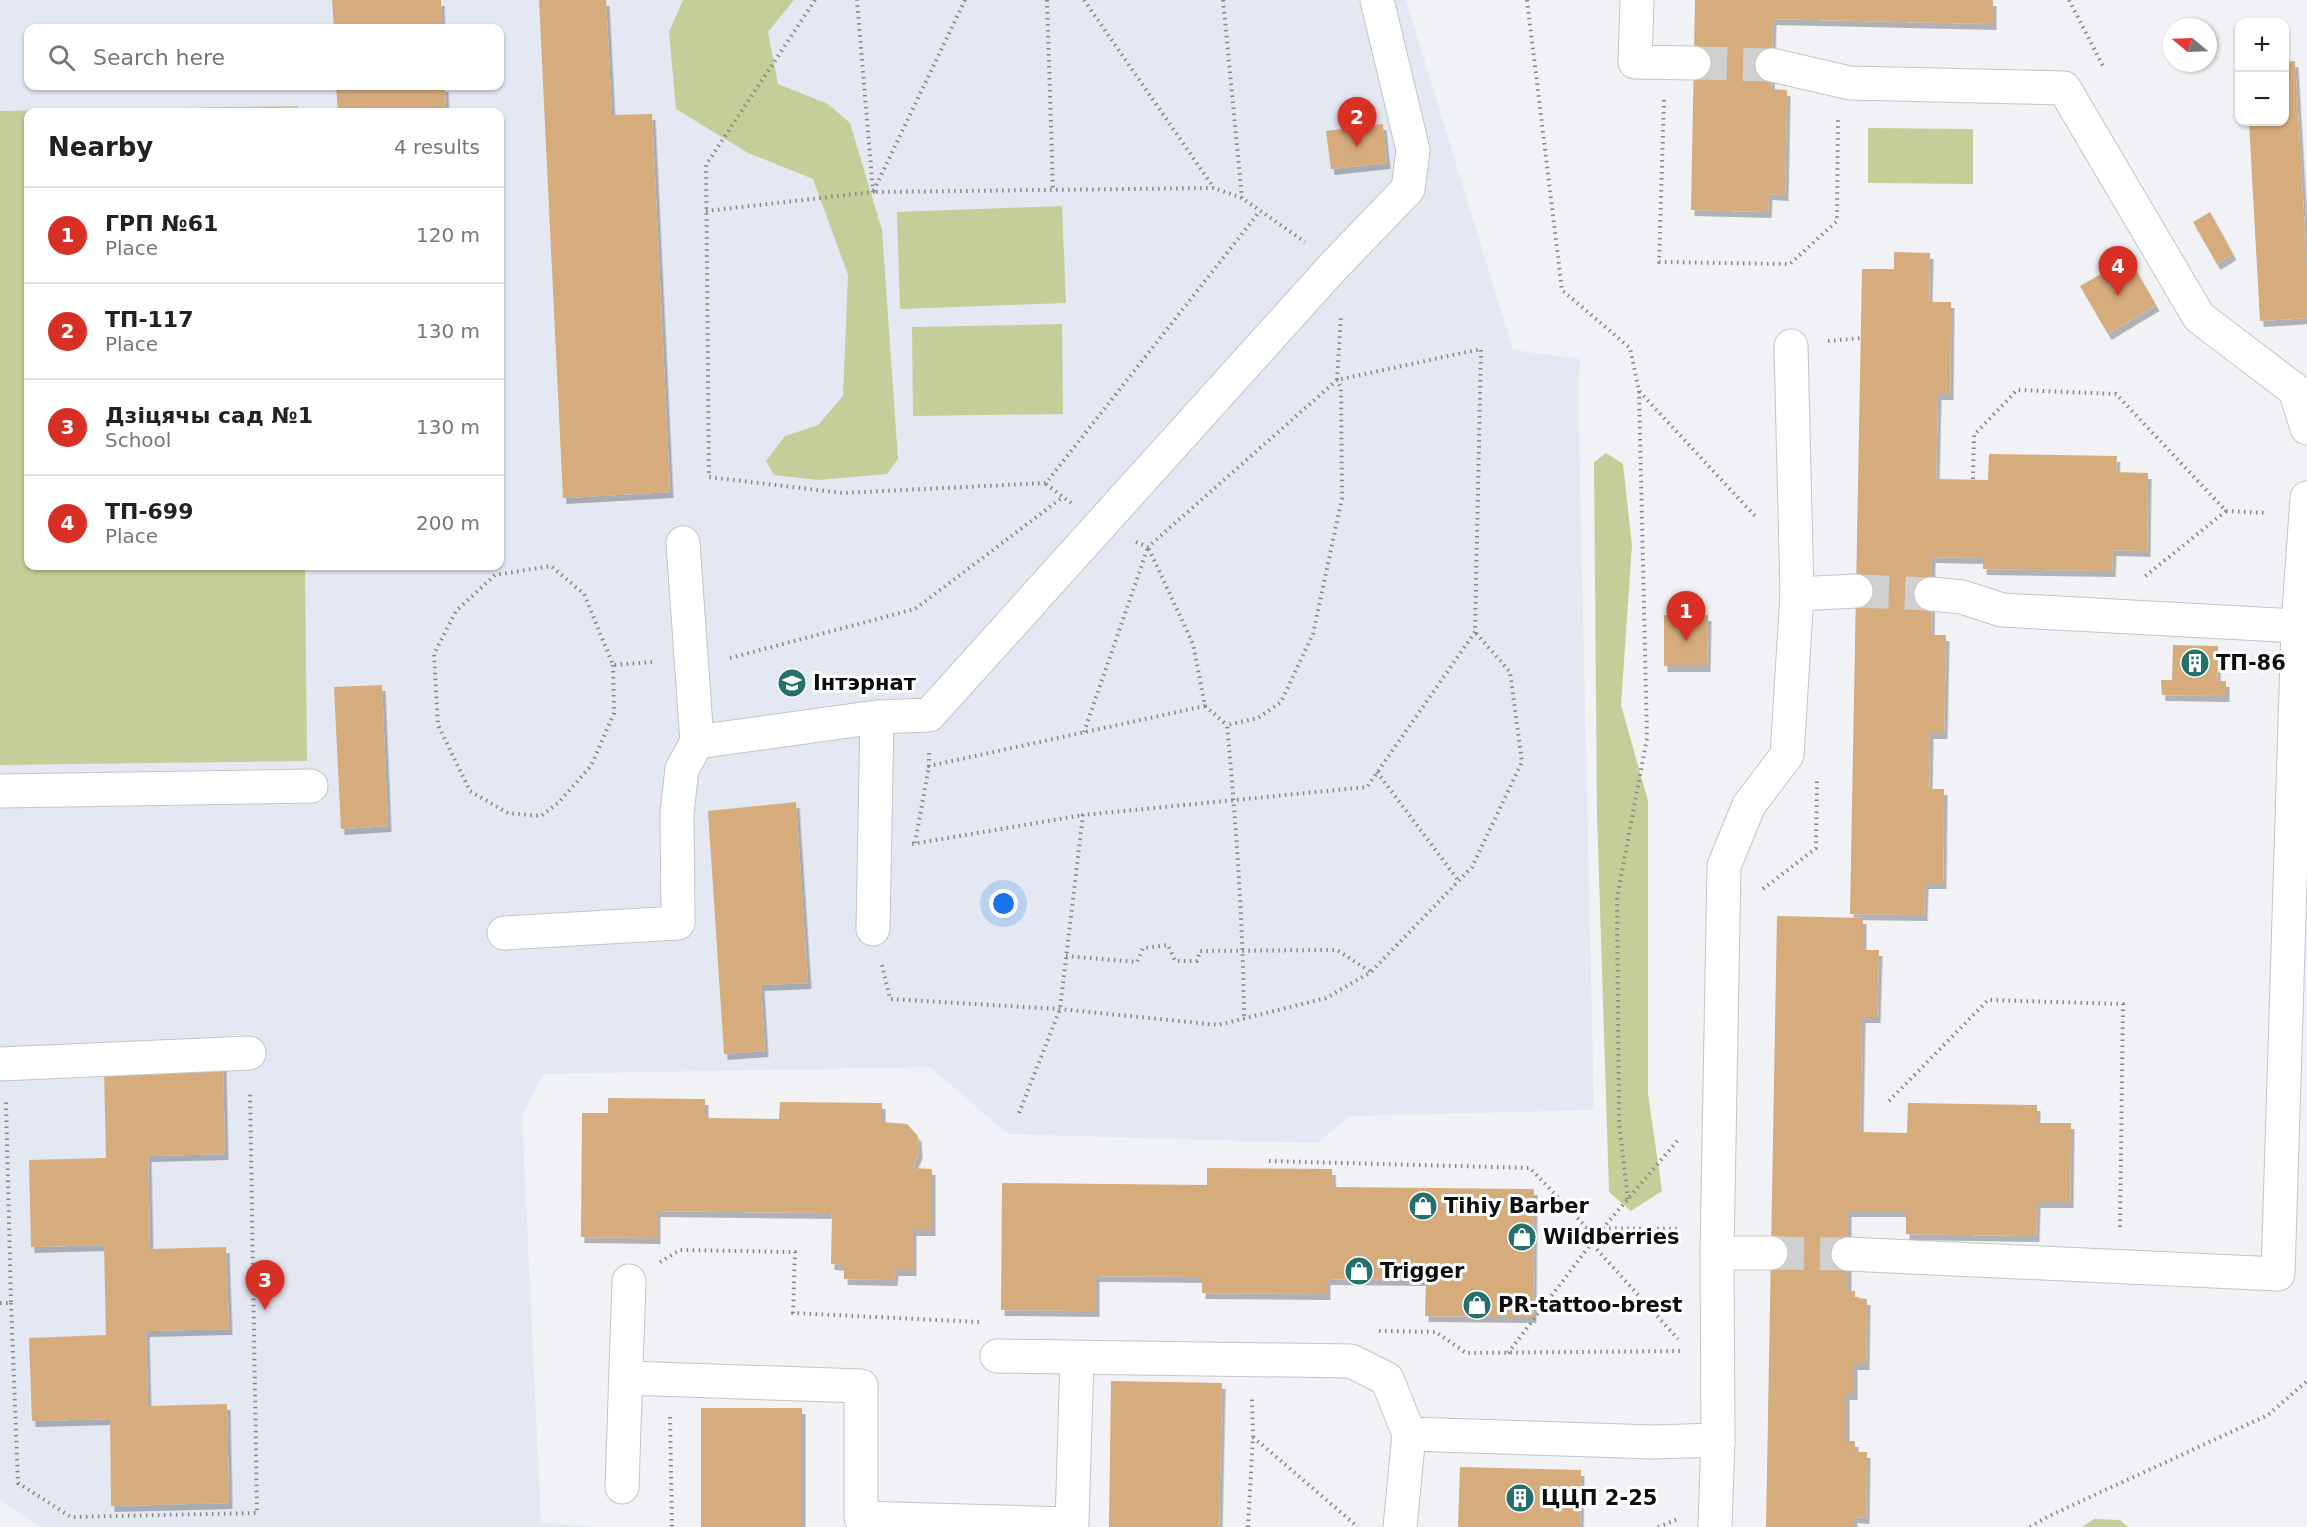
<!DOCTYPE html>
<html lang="en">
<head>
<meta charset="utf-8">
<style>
	body { margin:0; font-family:"DejaVu Sans",sans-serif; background:#f2f2f2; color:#222 }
	.controls { position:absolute; right:18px; top:18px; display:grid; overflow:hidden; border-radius:12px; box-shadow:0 2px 4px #0004 }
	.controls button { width:54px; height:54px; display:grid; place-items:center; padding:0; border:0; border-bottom:2px solid #e0e0e0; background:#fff; color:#222; font:30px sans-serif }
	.compass { position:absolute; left:2163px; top:18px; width:54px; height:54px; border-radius:50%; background:#fff; box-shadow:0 2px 4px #0004; rotate:289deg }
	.you { position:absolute; left:1004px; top:904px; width:21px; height:21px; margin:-15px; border:4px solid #fff; border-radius:50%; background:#1a73e8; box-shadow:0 0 0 9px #1a73e833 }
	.badge { display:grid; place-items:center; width:39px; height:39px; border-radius:50%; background:#d93025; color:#fff; font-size:20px; font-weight:700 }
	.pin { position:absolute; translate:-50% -50px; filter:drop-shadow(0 2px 3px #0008) }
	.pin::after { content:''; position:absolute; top:32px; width:21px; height:18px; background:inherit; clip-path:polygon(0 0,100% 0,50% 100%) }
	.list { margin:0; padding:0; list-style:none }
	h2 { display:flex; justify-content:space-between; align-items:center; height:78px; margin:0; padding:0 24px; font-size:26px }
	h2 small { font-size:20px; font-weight:400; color:#767676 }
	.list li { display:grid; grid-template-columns:39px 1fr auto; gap:18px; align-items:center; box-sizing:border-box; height:96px; padding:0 24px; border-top:2px solid #e0e0e0 }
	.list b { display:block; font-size:22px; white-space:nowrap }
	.list p { margin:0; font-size:20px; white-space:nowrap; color:#767676 }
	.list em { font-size:20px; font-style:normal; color:#767676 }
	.icon { flex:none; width:33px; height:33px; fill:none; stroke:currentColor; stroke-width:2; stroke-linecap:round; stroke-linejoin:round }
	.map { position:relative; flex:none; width:2307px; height:1527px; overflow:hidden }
	.search { position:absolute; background:#fff; box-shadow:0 2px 4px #0004; left:24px; top:24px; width:480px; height:66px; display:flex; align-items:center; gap:15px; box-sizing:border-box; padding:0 21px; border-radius:12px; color:#767676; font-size:22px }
	.panel { position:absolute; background:#fff; box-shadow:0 2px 4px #0004; left:24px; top:108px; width:480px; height:462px; border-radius:12px }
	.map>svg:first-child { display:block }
</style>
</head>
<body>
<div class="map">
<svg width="2307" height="1527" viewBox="0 0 2307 1527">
	<defs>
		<filter id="shadow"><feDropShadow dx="3.5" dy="6" stdDeviation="0" flood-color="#0004"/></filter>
	</defs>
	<rect width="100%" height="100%" fill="#f0f2f5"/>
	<path fill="#e3e8f3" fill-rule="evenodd" d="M 0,0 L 1406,0 L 1513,350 L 1580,359 L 1578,391 L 1594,1110 L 1349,1116 L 1318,1143 L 1008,1134 L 930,1067 L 544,1074 L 522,1115 L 541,1522 L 593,1527 L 40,1527 L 0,1500 ZM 28,28 L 500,28 L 500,86 L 28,86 ZM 28,112 L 500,112 L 500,566 L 28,566 Z"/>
	<g fill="#c5ce98">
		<polygon points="683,0 794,0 768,32 778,84 828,104 850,123 882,230 898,459 887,474 818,480 774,475 766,461 785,436 818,425 843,396 848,275 813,179 748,153 676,109 669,32"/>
		<polygon points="298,106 298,112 28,112 28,566 305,566 307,761 0,765 0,111"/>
		<polygon points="1868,128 1973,129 1973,184 1868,183"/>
		<polygon points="1062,206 1066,303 900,309 897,212"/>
		<polygon points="1062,324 1063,414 913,416 912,327"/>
		<polygon points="1606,453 1623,464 1632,545 1621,705 1648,801 1648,1094 1662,1191 1631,1211 1609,1192 1597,814 1594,462"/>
		<polygon points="2094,1519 2120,1520 2128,1527 2082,1527"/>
	</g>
	<g fill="#d7ac7c" filter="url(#shadow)">
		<polygon points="332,0 441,0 442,28 334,28"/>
		<polygon points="539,0 606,0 612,115 652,114 670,492 563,498"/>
		<polygon points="1695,0 1993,0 1993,24 1773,19 1771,89 1787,90 1785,195 1769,194 1768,212 1691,210"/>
		<polygon points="2295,61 2307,267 2307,318 2260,321 2249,122 2284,122 2284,62"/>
		<polygon points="336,86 445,86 446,112 338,112"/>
		<polygon points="1383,124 1387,163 1331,169 1326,131"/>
		<polygon points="2210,212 2233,254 2217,264 2193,222"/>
		<polygon points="1894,252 1930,253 1929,302 1951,302 1950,394 1938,394 1936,479 1988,480 1989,454 2117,456 2116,472 2148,473 2147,551 2113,550 2112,571 1983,569 1983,558 1932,557 1931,635 1946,635 1944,733 1930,733 1929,789 1944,789 1943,883 1925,883 1924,915 1850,914 1862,269 1894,269"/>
		<polygon points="2129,258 2156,305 2108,334 2080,286"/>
		<polygon points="1664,615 1708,615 1707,666 1664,666"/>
		<polygon points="2173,645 2218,646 2217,681 2226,681 2226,696 2162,695 2161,680 2172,680"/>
		<polygon points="382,685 388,826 341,829 334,687"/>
		<polygon points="796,802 808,983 761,985 765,1051 724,1054 708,811"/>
		<polygon points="1777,916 1863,918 1863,950 1879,950 1877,1017 1862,1017 1860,1132 1907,1133 1908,1103 2037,1105 2037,1123 2071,1123 2070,1202 2037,1202 2036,1236 1906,1234 1906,1211 1848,1211 1848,1291 1855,1291 1855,1298 1867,1299 1866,1364 1854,1364 1854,1394 1846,1394 1846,1441 1855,1441 1855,1452 1867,1452 1866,1518 1854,1517 1854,1527 1766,1527"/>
		<polygon points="223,1064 225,1154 148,1156 150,1249 226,1247 229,1329 146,1331 148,1406 227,1404 229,1503 111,1506 110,1419 32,1421 29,1338 106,1335 104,1245 31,1247 29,1160 106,1158 104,1067"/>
		<polygon points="608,1098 705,1099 705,1118 779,1119 780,1102 882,1103 882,1122 907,1124 918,1136 919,1152 913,1168 932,1169 932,1230 913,1230 913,1270 895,1270 894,1280 844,1279 844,1265 831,1264 832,1213 657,1211 657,1238 581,1237 582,1113 608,1113"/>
		<polygon points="1207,1168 1332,1169 1333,1187 1534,1189 1533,1317 1425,1316 1426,1280 1327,1279 1327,1294 1202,1293 1202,1277 1096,1276 1096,1311 1001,1310 1002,1183 1207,1185"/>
		<polygon points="1111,1381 1222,1383 1219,1527 1109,1527"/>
		<rect x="701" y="1408" width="101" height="119"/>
		<polygon points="1460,1467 1581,1470 1580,1527 1458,1527"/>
	</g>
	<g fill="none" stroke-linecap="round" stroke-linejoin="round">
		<g stroke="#ced0d2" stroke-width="33" stroke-dasharray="33 16" stroke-linecap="butt">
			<polyline points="1694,63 1772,65"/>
			<polyline points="1856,591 1931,594"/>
			<polyline points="1771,1253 1848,1254"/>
		</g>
		<g stroke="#c3c5c8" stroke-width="35">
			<g id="minor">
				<polyline points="1637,0 1635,62 1694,63"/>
				<polyline points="1772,65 1850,83 2064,88 2199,317 2295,390 2307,428"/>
				<polyline points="1791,346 1797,594"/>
				<polyline points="683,543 697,742 877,717 929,715 1332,268 1408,189 1413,150 1377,0"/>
				<polyline points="1931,594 1962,597 2002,610 2298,626 2307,498"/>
				<polyline points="0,791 311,786"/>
				<polyline points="873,929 877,717"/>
				<polyline points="504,933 678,923 677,813 682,769 697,742"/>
				<polyline points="0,1064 249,1053"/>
				<polyline points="1717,1253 1724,866 1749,805 1787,755 1797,594 1856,591"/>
				<polyline points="1848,1254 2278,1274 2298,626"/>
				<polyline points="997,1356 1351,1361 1387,1379 1409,1434 1400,1527"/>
				<polyline points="627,1378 861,1386 861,1518 1072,1524 1077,1358"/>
				<polyline points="1409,1434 1654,1442 1718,1440"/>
				<polyline points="622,1487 629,1281"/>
				<polyline points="1715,1527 1718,1440 1717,1253 1771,1253"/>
			</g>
		</g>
		<g stroke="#858789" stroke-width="4" stroke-dasharray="1.5 4.5" stroke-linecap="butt">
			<polyline points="815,0 706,165 709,477 843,493 1046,483 1260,211"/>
			<polyline points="965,0 873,192 1214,188 1242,198 1305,242"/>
			<polyline points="1047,0 1053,190"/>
			<polyline points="1084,0 1214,188"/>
			<polyline points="1223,0 1242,198"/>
			<polyline points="1527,0 1562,290 1630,348 1639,391 1755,516"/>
			<polyline points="2069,0 2104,68"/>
			<polyline points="1664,100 1659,262 1790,264 1837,221 1838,118"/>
			<polyline points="706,211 873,192 857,0"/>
			<polyline points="1828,341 1861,338"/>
			<polyline points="1973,479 1974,435 2017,390 2116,394 2226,511 2143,578"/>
			<polyline points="1046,484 1071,503"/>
			<polyline points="2226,511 2268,513"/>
			<path d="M 1136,542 L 1148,547 L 1337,380 L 1341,388 L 1342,498 L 1313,634 L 1281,702 L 1258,718 L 1227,725 C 1236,823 1243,921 1244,1019"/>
			<polyline points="730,658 915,609 1063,497"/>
			<polyline points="613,665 614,713 591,766 558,803 541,816 508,813 470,791 438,725 434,654 456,611 495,575 551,566 584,594 613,665 653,662"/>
			<polyline points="1205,706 1227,725"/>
			<polyline points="929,753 929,766 1205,706 1193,644 1148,547 1084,732"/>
			<polyline points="1377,772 1458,880"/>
			<polyline points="915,843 929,766"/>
			<polyline points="912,844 1083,815"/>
			<polyline points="1763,889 1816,848 1817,781"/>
			<polyline points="1066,956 1137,962 1143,948 1168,945 1175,961 1197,961 1200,951 1337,950 1371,972"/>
			<polyline points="882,965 890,999 1060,1009 1218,1025 1326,998 1371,972 1472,867 1522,762 1510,672 1475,632"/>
			<polyline points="1889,1101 1988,1000 2123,1004 2120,1228"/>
			<polyline points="1019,1113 1060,1009 1083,815 1367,787 1475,632 1481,349 1337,380 1341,316"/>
			<polyline points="1269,1161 1530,1168 1587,1228 1678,1229"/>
			<polyline points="1628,1199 1619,1122 1617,898 1647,738 1639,391"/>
			<polyline points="1587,1228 1592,1244 1678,1339"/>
			<polyline points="660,1262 680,1250 795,1252 793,1313 979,1322"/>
			<polyline points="0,1303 11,1303 6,1102"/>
			<polyline points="11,1303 18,1483 71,1517 257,1513 250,1091"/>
			<polyline points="1379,1331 1436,1332 1466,1353 1680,1351"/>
			<polyline points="1508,1353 1603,1228 1679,1139"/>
			<polyline points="670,1417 672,1527"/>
			<polyline points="1253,1437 1358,1527"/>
			<polyline points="1248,1527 1253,1437 1252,1399"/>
			<polyline points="1658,1527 1678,1519"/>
			<polyline points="2030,1527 2049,1516 2268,1415 2307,1381"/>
		</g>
		<use href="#minor" stroke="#fff" stroke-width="33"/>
	</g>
	<defs>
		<g id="building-disc" transform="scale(1.5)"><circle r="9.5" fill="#25706c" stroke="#fff"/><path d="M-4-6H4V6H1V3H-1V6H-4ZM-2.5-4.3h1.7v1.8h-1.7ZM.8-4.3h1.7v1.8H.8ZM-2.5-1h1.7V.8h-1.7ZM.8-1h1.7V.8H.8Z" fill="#fff"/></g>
		<g id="school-disc" transform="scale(1.5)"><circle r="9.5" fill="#25706c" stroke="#fff"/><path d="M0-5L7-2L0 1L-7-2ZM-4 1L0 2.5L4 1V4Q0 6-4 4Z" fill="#fff"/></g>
		<g id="shop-disc" transform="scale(1.5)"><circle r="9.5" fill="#25706c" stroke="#fff"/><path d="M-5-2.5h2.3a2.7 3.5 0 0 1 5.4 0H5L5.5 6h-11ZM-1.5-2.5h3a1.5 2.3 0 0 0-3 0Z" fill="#fff"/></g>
	</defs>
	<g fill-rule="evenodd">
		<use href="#building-disc" x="2195" y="663"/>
		<use href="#school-disc" x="792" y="683"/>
		<use href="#shop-disc" x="1423" y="1206"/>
		<use href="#shop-disc" x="1522" y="1237"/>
		<use href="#shop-disc" x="1359" y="1271"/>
		<use href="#shop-disc" x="1477" y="1305"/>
		<use href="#building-disc" x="1520" y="1498"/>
	</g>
	<g text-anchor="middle" stroke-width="6" stroke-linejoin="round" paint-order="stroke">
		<g font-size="21" font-weight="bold" fill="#0d0e0f" stroke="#fff" text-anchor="start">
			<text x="2216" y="670">ТП-86</text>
			<text x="813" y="690">Інтэрнат</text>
			<text x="1444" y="1213">Tihiy Barber</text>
			<text x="1543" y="1244">Wildberries</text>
			<text x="1380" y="1278">Trigger</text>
			<text x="1498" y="1312">PR-tattoo-brest</text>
			<text x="1541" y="1505">ЦЦП 2-25</text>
		</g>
	</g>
</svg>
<div class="controls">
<button>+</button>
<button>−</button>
</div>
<svg class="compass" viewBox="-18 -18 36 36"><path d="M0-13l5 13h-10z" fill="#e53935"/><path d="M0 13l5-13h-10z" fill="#767676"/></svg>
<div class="you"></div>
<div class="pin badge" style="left:1686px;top:641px">1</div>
<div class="pin badge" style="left:1357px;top:147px">2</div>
<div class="pin badge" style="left:265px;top:1310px">3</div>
<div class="pin badge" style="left:2118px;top:296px">4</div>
<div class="search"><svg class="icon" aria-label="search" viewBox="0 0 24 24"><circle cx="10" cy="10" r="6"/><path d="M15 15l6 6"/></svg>Search here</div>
<section class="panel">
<h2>Nearby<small>4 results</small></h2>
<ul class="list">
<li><span class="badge">1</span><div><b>ГРП №61</b><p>Place</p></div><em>120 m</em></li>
<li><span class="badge">2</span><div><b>ТП-117</b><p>Place</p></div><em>130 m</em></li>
<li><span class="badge">3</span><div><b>Дзіцячы сад №1</b><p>School</p></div><em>130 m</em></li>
<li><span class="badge">4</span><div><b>ТП-699</b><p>Place</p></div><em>200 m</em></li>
</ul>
</section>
</div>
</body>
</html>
